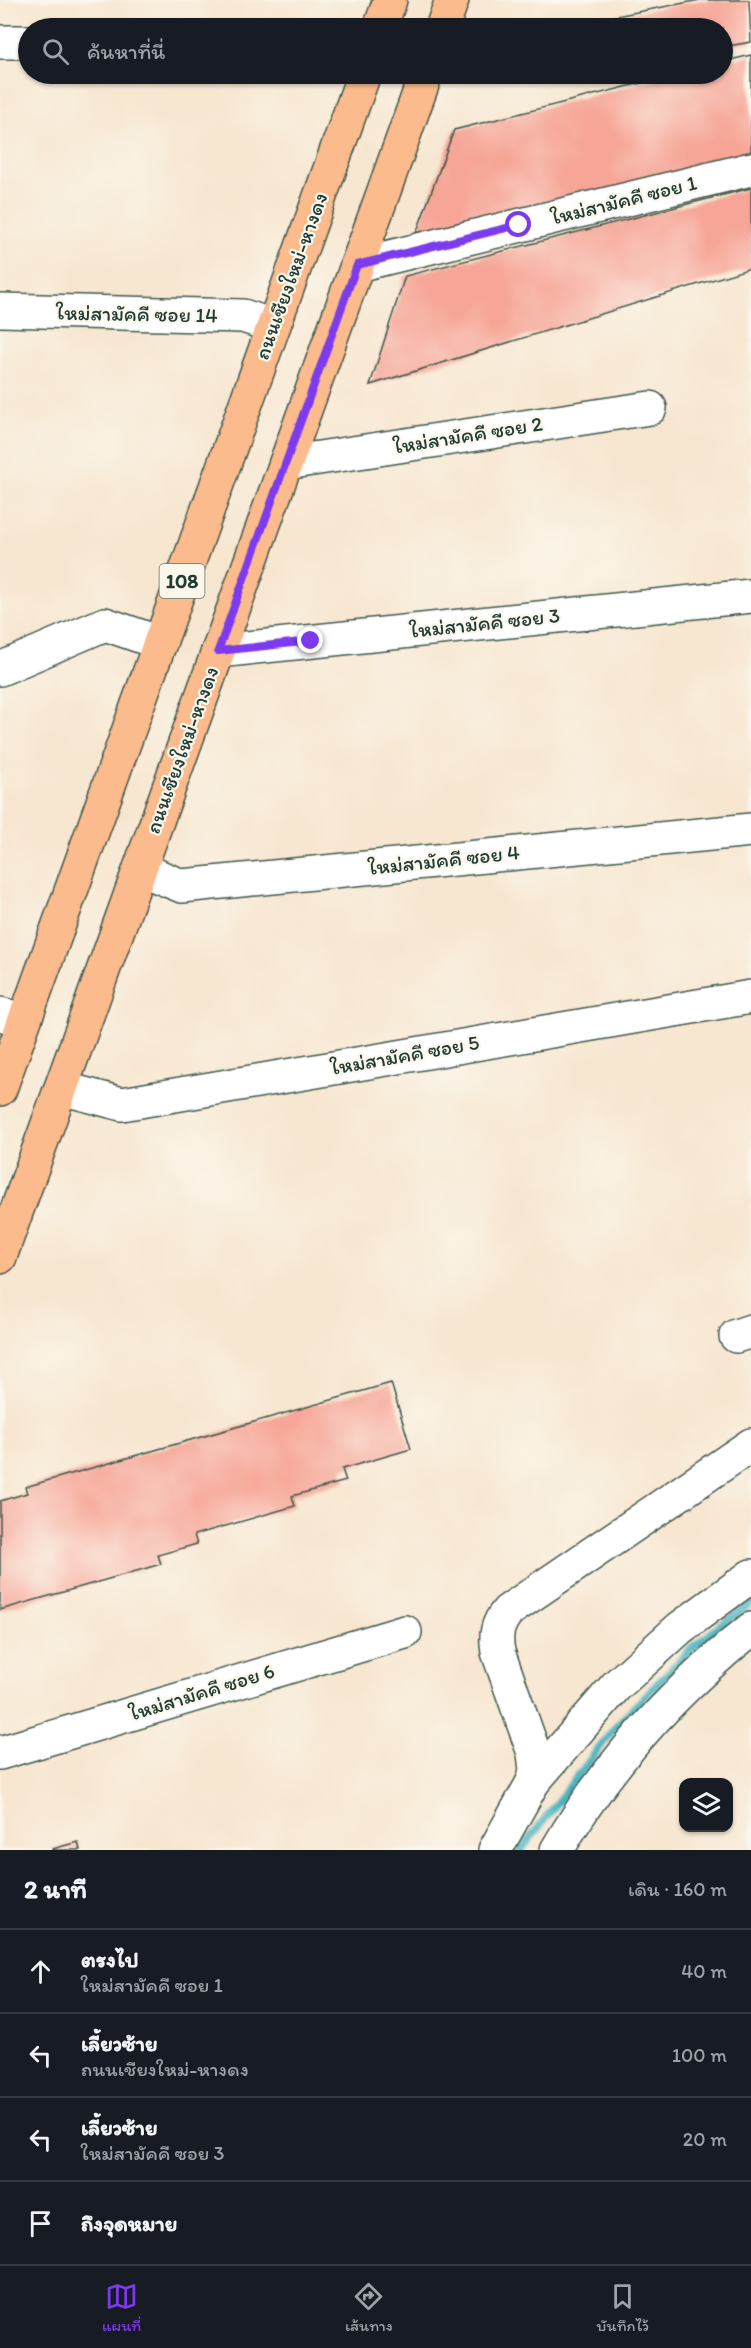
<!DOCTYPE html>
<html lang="th">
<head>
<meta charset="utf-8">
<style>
	body { margin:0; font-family:Itim,"Playpen Sans Thai",sans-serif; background:#20242c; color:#f1f3f6 }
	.controls { position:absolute; right:18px; bottom:18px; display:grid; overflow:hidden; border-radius:12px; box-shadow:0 2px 4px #0004 }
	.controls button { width:54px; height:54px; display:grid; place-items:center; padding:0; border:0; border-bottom:2px solid #363941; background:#171b24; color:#f1f3f6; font:30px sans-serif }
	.stop { position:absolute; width:18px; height:18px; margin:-14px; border:4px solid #7c3aed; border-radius:50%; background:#fff }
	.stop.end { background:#7c3aed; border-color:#fff; box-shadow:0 2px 6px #0008 }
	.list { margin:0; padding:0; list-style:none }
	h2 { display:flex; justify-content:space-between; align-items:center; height:78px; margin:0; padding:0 24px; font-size:26px }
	h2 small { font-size:20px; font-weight:400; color:#9ea1a6 }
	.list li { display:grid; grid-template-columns:39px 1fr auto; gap:18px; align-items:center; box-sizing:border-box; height:84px; padding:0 24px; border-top:2px solid #363941 }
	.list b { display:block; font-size:22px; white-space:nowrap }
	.list p { margin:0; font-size:20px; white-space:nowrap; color:#9ea1a6 }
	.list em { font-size:20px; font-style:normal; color:#9ea1a6 }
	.icon { flex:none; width:33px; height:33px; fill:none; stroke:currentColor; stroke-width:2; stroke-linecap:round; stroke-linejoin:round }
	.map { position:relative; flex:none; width:751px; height:1850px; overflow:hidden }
	.search { position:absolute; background:#171b24; box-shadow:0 2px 4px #0004; left:18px; right:18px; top:18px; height:66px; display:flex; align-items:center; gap:15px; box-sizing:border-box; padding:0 21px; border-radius:33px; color:#9ea1a6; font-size:22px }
	.sheet { height:414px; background:#171b24 }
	nav { display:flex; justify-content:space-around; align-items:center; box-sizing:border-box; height:84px; border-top:2px solid #363941; background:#171b24; font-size:16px; color:#9ea1a6 }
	nav a { display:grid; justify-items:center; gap:3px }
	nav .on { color:#7c3aed }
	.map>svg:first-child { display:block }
</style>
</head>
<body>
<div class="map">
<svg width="751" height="1850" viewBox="0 0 751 1850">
	<rect width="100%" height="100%" fill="#fbf7ec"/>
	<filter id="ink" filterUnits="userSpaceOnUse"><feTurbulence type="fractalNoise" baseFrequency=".0167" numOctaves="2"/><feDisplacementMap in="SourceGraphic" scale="12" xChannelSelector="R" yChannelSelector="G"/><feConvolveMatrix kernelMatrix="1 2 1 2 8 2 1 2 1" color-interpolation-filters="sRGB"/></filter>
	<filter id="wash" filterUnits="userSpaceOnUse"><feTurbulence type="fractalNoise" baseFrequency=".008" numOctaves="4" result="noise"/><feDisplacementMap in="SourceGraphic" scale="24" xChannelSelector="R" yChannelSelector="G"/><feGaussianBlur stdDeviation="1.35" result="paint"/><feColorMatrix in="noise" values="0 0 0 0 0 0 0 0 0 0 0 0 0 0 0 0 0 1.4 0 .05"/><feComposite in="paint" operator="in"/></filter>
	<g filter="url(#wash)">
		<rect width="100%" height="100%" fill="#f7e6d0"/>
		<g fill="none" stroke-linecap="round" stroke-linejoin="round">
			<polyline stroke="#45b3c0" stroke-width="8" points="521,1850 617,1725 693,1647 751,1603"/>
		</g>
		<g id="blocks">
			<g fill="#f6a596">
				<polygon points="700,0 749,0 751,42 722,47 722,28 553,28"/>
				<polygon points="751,55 751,164 413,242 454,130 677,74 722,74 722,62"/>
				<polygon points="542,74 573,74 573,75 543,80"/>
				<polygon points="751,188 751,268 370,385 405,276"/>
				<polygon points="391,1383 411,1449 342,1469 346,1481 292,1496 295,1506 194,1535 197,1544 158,1555 161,1564 0,1610 0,1501 27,1493 25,1487"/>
				<polygon points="78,1842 80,1850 52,1850 52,1849"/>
			</g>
		</g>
	</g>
	<g filter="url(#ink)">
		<use href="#blocks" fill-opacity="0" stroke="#3f564b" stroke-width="1.5"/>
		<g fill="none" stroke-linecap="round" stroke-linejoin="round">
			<g stroke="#3f564b" stroke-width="36">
				<g id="minor">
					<polyline points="0,42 28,42"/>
					<polyline points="357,265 751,169"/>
					<polyline points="0,310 243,316 273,326"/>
					<polyline points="286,463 650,408"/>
					<polyline points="218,651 751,596"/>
					<polyline points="0,669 105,624 160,643"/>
					<polyline points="140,869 182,886 751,830"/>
					<polyline points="0,1014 24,1020"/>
					<polyline points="61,1088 122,1104 751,997"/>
					<polyline points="736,1336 751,1331"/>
					<polyline points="0,1753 405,1632"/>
					<path d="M 533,1782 L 536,1770 L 534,1753 L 498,1652 C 495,1635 497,1624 508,1611 L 751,1445"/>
					<polyline points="495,1850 533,1782 616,1686 680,1628 751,1576"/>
					<path d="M 557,1850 C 607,1764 674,1691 751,1629"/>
				</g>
			</g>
			<g stroke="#3f564b" stroke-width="36">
				<g id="major">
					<polyline points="380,28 390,0"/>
					<polyline points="442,28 452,0"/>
					<polyline points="0,1089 364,74"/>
					<polyline points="0,1257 426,74"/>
				</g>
			</g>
			<use href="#minor" stroke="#fff" stroke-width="33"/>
			<use href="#major" stroke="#fbbb8d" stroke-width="33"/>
		</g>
	</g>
	<g fill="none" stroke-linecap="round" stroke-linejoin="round" filter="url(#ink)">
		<polyline stroke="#7c3aed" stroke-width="8" points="311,641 218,651 357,265 519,225"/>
	</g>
	<g text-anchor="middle" stroke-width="4.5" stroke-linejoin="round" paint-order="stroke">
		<rect fill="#fbf7ec" stroke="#61756b" stroke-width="1.5" x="159.5" y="564" width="45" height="34" rx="4.5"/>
		<g font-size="20" font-weight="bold" fill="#1f3d34">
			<text x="182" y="588">108</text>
		</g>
		<g font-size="21" fill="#1f3d34" stroke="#fbf7ec">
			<text transform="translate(624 200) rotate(-14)" y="7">ใหม่สามัคคี ซอย 1</text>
			<text transform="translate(291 276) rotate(-70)" y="7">ถนนเชียงใหม่-หางดง</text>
			<text transform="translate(137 314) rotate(1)" y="7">ใหม่สามัคคี ซอย 14</text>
			<text transform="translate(468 435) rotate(-9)" y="7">ใหม่สามัคคี ซอย 2</text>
			<text transform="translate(485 623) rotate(-6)" y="7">ใหม่สามัคคี ซอย 3</text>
			<text transform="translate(182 750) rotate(-70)" y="7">ถนนเชียงใหม่-หางดง</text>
			<text transform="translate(444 860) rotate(-6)" y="7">ใหม่สามัคคี ซอย 4</text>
			<text transform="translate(405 1055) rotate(-10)" y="7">ใหม่สามัคคี ซอย 5</text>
			<text transform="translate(202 1692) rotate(-17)" y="7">ใหม่สามัคคี ซอย 6</text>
		</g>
	</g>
</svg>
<div class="controls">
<button><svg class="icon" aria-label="layers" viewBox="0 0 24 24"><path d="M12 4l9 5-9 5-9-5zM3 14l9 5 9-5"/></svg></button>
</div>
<div class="stop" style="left:519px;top:225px"></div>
<div class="stop end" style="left:311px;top:641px"></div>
<div class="search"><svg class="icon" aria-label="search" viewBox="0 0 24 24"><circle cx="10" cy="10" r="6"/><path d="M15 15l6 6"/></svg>ค้นหาที่นี่</div>
</div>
<section class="sheet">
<h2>2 นาที<small>เดิน · 160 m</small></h2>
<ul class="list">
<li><svg class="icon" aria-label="ahead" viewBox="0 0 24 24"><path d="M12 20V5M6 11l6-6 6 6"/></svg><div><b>ตรงไป</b><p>ใหม่สามัคคี ซอย 1</p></div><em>40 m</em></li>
<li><svg class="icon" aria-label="left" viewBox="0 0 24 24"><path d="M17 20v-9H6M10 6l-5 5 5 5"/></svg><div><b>เลี้ยวซ้าย</b><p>ถนนเชียงใหม่-หางดง</p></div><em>100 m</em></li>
<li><svg class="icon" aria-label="left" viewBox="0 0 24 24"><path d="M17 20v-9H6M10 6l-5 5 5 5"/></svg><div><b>เลี้ยวซ้าย</b><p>ใหม่สามัคคี ซอย 3</p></div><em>20 m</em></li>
<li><svg class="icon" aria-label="arrive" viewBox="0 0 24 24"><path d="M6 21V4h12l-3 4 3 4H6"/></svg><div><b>ถึงจุดหมาย</b></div></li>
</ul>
</section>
<nav>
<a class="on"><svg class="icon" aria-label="map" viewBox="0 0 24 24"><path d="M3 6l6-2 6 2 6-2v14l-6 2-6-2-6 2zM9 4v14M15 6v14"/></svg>แผนที่</a>
<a><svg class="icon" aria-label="directions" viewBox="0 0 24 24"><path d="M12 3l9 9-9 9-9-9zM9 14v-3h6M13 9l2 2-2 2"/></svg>เส้นทาง</a>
<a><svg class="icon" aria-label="saved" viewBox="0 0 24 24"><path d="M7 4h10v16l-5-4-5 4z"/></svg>บันทึกไว้</a>
</nav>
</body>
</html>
